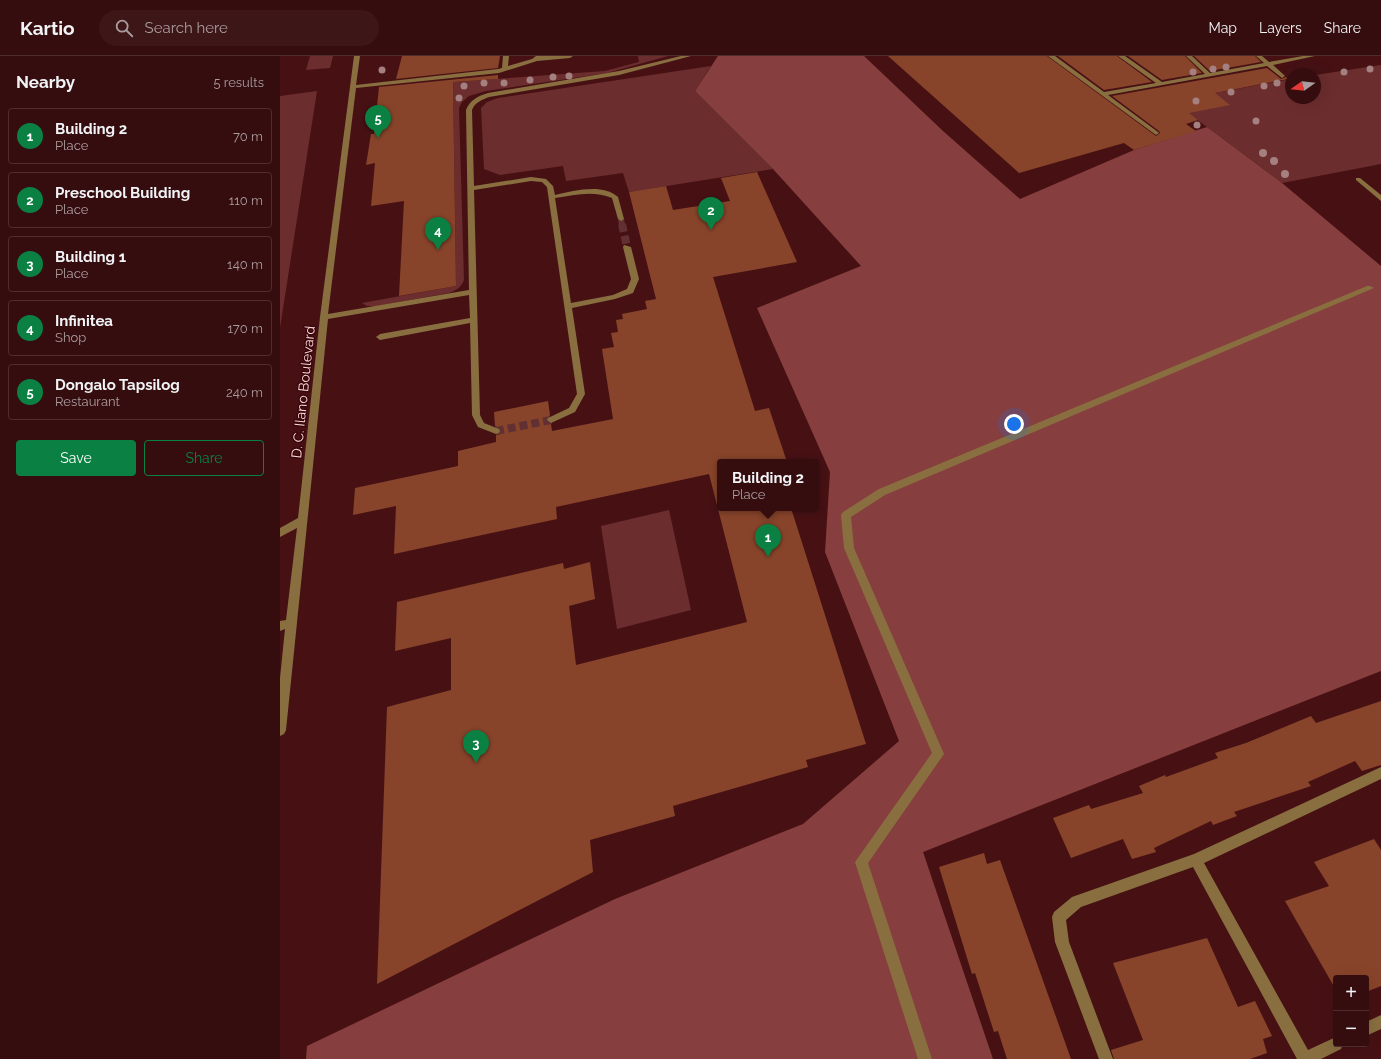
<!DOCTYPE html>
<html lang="en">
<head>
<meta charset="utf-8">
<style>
	body { margin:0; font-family:Raleway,sans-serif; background:#3d1618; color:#f1f3f6 }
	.controls { position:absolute; right:12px; bottom:12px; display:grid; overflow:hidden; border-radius:4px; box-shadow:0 4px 16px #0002 }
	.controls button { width:36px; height:36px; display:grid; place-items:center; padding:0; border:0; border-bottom:1px solid #4f2d2f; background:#350d0f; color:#f1f3f6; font:20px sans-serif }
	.compass { position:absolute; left:1005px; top:12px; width:36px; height:36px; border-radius:50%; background:#350d0f; box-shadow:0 4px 16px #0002; rotate:256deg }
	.you { position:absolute; left:734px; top:368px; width:14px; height:14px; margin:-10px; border:3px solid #fff; border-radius:50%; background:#1a73e8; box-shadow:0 0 0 6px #1a73e833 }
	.badge { display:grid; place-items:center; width:26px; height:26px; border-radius:50%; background:#0b8043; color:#fff; font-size:13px; font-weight:700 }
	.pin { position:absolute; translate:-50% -33px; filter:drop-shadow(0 1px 2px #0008) }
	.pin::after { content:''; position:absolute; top:21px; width:14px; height:12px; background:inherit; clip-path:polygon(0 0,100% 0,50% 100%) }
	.popup { position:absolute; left:437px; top:403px; width:102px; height:52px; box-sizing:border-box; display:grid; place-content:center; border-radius:4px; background:#350d0f; filter:drop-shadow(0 1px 3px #0005); font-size:13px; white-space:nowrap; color:#aa9c9e }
	.popup b { font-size:15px; color:#f1f3f6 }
	.popup::after { content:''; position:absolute; left:50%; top:100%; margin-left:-8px; border:8px solid transparent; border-top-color:#350d0f }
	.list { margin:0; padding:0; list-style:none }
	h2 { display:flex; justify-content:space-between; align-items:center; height:52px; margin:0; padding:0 16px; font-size:17px }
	h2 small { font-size:13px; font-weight:400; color:#aa9c9e }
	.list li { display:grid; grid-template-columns:26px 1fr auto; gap:12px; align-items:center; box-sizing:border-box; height:56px; margin:0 8px 8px; padding:0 8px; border:1px solid #4f2d2f; border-radius:4px }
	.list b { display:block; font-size:15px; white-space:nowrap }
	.list p { margin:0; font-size:13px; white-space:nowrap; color:#aa9c9e }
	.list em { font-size:13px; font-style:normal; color:#aa9c9e }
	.actions { display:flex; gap:8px; padding:12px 16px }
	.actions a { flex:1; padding:9px 0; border:1px solid #0b8043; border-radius:4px; text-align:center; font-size:14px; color:#0b8043 }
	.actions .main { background:#0b8043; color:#fff }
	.icon { flex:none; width:22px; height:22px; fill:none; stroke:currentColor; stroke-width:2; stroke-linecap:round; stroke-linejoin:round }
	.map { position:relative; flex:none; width:1101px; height:1003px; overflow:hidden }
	header { display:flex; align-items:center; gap:24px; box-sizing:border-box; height:56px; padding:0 20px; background:#350d0f; border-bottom:1px solid #4f2d2f }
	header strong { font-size:19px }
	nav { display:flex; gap:22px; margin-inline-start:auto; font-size:14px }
	.search { width:280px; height:36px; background:#3d1618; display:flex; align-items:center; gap:10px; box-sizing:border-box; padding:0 14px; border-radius:22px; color:#aa9c9e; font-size:15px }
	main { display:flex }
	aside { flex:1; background:#350d0f }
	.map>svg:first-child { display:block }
</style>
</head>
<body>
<header>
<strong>Kartio</strong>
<div class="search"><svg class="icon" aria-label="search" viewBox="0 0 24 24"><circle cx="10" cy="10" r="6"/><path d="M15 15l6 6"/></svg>Search here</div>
<nav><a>Map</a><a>Layers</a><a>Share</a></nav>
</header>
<main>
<aside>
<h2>Nearby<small>5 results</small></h2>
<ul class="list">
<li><span class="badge">1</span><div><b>Building 2</b><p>Place</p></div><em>70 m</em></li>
<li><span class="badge">2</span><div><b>Preschool Building</b><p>Place</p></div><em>110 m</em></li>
<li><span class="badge">3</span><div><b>Building 1</b><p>Place</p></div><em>140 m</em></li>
<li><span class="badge">4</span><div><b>Infinitea</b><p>Shop</p></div><em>170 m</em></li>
<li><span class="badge">5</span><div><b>Dongalo Tapsilog</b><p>Restaurant</p></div><em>240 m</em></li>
</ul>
<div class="actions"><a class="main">Save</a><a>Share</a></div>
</aside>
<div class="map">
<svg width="1101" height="1003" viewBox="0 0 1101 1003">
	<rect width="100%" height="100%" fill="#471114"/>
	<g fill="#6c2d2e">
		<polygon points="30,0 53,0 50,12 26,14"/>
		<path d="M 358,0 L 388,0 L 327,17 L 206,35 L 189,40 L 182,46 L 179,52 L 184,224 C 181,232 176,234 169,237 L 97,250 L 87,250 L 82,247 L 176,230 L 173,26 L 325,15 L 359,6 Z"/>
		<polygon points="1101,9 1101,108 1002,127 892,45 1011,23 1011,42 1035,42 1035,19"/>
		<polygon points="431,10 415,35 493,113 349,136 343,117 286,125 283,110 220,119 204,113 201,52 207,46 218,42"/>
		<polygon points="37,35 0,272 0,40"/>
		<polygon points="389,454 411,554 337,573 321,470"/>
	</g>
	<polygon fill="#873e3e" points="438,0 584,0 663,75 740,143 854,94 927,71 1002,127 1101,210 1101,615 643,796 713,1003 26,1003 27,990 335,843 523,768 619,685 545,496 550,416 477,252 581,210 493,113 415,35"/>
	<g fill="#88442a">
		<polygon points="122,0 220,0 218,12 116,23"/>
		<polygon points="608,0 767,0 876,80 880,77 879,75 832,40 987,12 1001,23 1006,21 1008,23 935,37 950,49 909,57 918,64 906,68 916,75 854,94 844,87 739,117"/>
		<polygon points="778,0 837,0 872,26 824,34"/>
		<polygon points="848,0 905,0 922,17 882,24"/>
		<polygon points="914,0 975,0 981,6 930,15"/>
		<polygon points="218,19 218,23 173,26 176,230 119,240 124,145 91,150 95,107 86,109 91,78 94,78 99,31"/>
		<polygon points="477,116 517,206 433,221 475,355 489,352 507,406 440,406 440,452 511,452 586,688 526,704 528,711 393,750 395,760 310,784 313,816 97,928 107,651 171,634 171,582 115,595 117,546 283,507 284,513 310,506 315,543 289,550 296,609 467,566 429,418 276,451 277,463 114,498 116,450 73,459 75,432 178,410 178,395 216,386 216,379 220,378 221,374 215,370 214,356 268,345 270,359 266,364 271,368 272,375 333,363 322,293 334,291 331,277 338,276 336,264 343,263 342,258 367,253 365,245 376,243 349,136 386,130 393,154 450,145 441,122"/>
		<polygon points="1101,645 1101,709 1082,715 1075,705 1028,726 1031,730 954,756 957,760 933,769 931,765 874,792 876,796 852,803 843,783 791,802 773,762 809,749 811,753 863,737 859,730 885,719 886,721 938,702 935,697 966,687 1031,660 1036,667"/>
		<polygon points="1094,783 1101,794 1101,930 1086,936 1086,922 1056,922 1056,934 1005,845 1049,830 1034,806"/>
		<polygon points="704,797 707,808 720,804 791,1003 727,1003 718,975 714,976 695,917 692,918 659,811"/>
		<polygon points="927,882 958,951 975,945 992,980 983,983 987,997 970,1003 834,1003 831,994 863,984 833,907"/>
	</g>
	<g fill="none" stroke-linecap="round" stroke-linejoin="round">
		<polyline stroke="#623032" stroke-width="6" stroke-dasharray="6 3" stroke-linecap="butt" points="341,163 342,169"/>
		<g stroke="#623032" stroke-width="8" stroke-dasharray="8 4" stroke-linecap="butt">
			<polyline points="342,168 347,191"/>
			<polyline points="216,375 271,364"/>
		</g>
		<g fill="#896f40" fill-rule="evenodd">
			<path d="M 74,0 L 80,0 L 76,29 L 218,13 L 222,12 L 223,0 L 229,0 L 228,10 L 252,3 L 256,0 L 293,0 L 290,2 L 257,5 L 219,17 L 76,32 L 48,258 L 189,234 L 186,54 C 190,44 198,40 208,37 L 339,15 L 401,0 L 411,0 L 339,19 L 209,41 C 202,44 195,46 192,54 L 194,130 L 251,121 L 266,123 L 273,130 L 275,139 C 294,135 322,127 338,141 L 344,163 L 341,165 L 338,163 L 332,142 C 313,134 294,139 275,142 L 291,247 L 333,239 L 347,233 L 351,223 L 343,191 L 344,189 L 351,191 L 359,223 L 353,237 L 335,243 L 292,252 L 305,338 L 295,356 L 271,367 L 267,364 L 268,362 L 289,352 L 297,338 L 267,131 L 262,126 L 251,125 L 194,134 L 200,359 L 204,367 L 219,373 L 220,375 L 219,377 L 216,378 L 198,371 L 192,359 L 190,267 L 100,284 L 96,281 L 100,278 L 190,262 L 189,239 L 48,263 L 6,674 L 4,678 L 0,680 L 0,622 L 5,573 L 0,575 L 0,565 L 6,564 L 17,472 L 0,481 L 0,472 L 18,462 L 40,261 Z"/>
			<polygon points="768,0 775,0 824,36 876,27 838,0 845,0 882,26 925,18 906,0 912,0 930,17 984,7 976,0 982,0 989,6 1023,0 1035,0 993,9 1004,19 1005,20 1002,22 987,10 828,39 878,76 879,77 876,79"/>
			<polygon points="1076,122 1080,122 1101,139 1101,145 1076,124"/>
			<polygon points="1087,230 1090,230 1094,232 605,439 571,461 574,492 664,698 588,807 652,1003 638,1003 575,806 652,697 564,492 561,459 563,456 599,433"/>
			<polygon points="1101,711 1101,723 924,807 1028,994 1056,981 1056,988 1063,988 1061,993 1041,1003 1017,1003 913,811 801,851 786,864 789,886 833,1003 819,1003 775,886 772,861 774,856 792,841 914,798"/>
			<polygon points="1101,959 1101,973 1086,980 1086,966"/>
		</g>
	</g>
	<g fill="#a58080">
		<circle cx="946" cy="11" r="3.5"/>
		<circle cx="933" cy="13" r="3.5"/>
		<circle cx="1090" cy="13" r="3.5"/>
		<circle cx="102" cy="14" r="3.5"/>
		<circle cx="913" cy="16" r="3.5"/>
		<circle cx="1064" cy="16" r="3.5"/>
		<circle cx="289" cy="20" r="3.5"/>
		<circle cx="273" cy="21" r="3.5"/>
		<circle cx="250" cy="24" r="3.5"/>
		<circle cx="204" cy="27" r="3.5"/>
		<circle cx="224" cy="27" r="3.5"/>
		<circle cx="997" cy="27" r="3.5"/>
		<circle cx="184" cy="30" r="3.5"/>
		<circle cx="984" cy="30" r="3.5"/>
		<circle cx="951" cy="36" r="3.5"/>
		<circle cx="179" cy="42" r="3.5"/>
		<circle cx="916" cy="45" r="3.5"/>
		<circle cx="976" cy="65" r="3.5"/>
		<circle cx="917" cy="69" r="3.5"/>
		<circle cx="983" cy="97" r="4"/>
		<circle cx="994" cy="105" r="4"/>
		<circle cx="1005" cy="118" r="4"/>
	</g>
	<g text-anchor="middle" stroke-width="3" stroke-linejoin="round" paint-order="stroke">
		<g font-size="14" fill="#fbdddc" stroke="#3b060b">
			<text transform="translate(23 336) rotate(-84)" y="5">D. C. Ilano Boulevard</text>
		</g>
	</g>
</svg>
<div class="controls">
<button>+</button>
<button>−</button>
</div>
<svg class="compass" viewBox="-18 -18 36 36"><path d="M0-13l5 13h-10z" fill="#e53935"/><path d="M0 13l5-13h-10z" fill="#aa9c9e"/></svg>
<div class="you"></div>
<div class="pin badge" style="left:488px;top:501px">1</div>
<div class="popup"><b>Building 2</b>Place</div>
<div class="pin badge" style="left:431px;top:174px">2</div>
<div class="pin badge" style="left:196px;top:707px">3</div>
<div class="pin badge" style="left:158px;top:194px">4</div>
<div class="pin badge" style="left:98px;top:82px">5</div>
</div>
</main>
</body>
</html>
